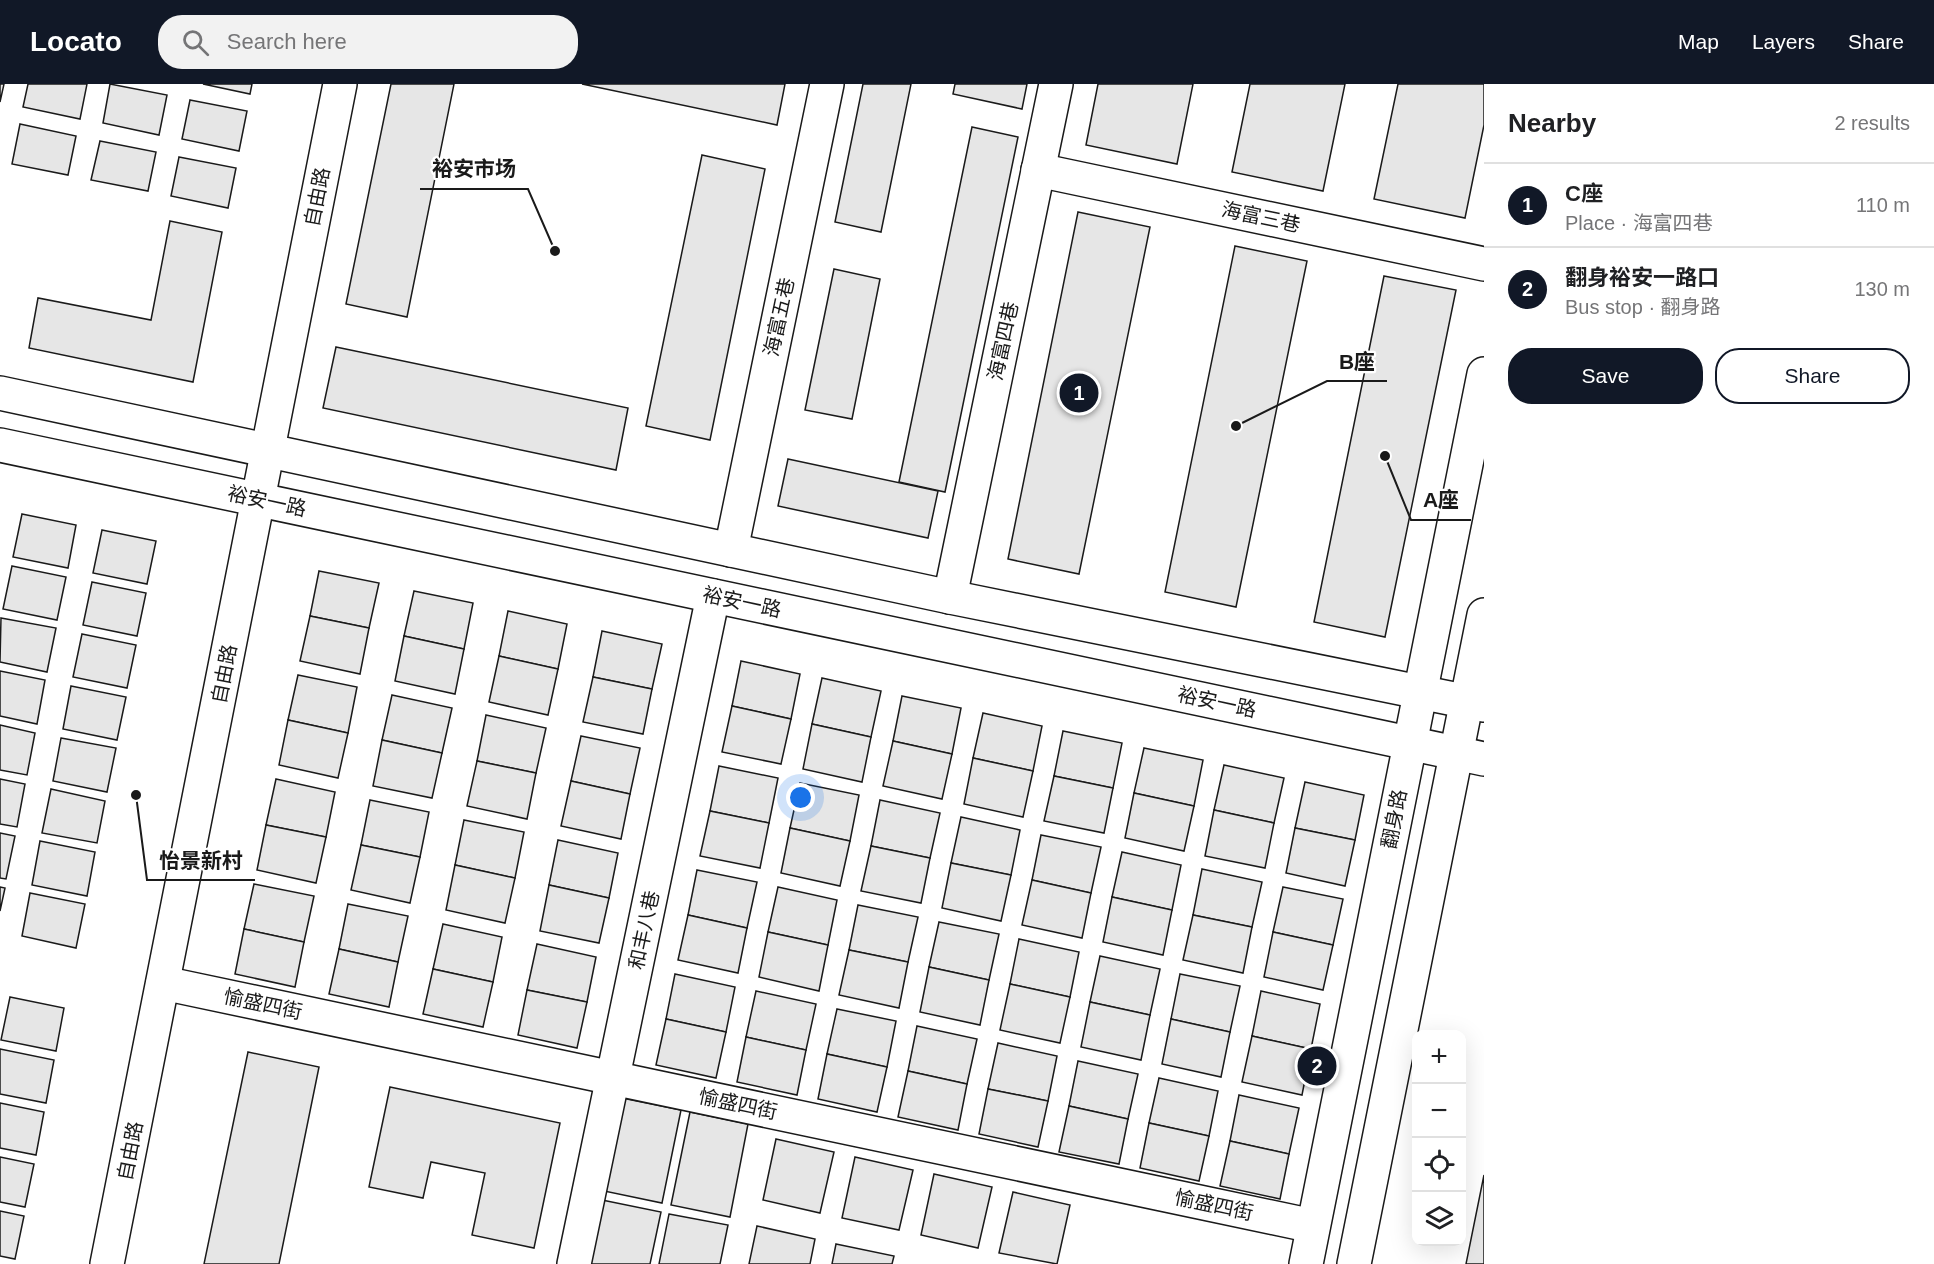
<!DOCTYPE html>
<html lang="en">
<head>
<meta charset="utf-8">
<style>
	body { margin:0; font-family:Helvetica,"Noto Sans SC",sans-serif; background:#f2f2f2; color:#202124 }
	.controls { position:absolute; right:18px; bottom:18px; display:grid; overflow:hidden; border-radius:12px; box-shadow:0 6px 24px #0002 }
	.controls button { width:54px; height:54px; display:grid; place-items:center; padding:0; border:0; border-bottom:2px solid #e0e0e0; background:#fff; color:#202124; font:30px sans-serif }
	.you { position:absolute; left:801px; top:714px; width:21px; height:21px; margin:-15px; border:4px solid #fff; border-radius:50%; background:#1a73e8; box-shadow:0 0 0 9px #1a73e833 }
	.badge { display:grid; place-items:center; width:39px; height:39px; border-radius:50%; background:#111827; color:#fff; font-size:20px; font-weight:700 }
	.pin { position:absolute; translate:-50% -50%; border:3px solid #fff; box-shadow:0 2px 6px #0006 }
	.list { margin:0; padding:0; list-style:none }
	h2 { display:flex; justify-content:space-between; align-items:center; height:78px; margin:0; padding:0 24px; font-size:26px }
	h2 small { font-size:20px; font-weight:400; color:#757577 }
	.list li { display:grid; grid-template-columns:39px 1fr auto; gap:18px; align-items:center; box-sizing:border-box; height:84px; padding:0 24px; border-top:2px solid #e0e0e0 }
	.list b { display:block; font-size:22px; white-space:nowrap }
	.list p { margin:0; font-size:20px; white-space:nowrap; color:#757577 }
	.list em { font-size:20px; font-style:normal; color:#757577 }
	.actions { display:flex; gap:12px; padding:18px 24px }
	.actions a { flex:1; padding:14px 0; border:2px solid #111827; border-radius:24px; text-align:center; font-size:21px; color:#111827 }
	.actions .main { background:#111827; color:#fff }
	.icon { flex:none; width:33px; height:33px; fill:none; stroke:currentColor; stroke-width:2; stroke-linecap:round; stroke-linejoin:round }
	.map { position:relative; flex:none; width:1484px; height:1180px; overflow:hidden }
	header { display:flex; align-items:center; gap:36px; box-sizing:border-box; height:84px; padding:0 30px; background:#111827; color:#fff }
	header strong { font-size:28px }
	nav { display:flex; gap:33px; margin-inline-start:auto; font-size:21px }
	.search { width:420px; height:54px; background:#f2f2f2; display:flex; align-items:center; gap:15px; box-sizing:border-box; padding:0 21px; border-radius:24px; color:#757577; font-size:22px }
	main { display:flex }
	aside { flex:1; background:#fff }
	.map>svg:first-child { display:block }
</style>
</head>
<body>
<header>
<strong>Locato</strong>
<div class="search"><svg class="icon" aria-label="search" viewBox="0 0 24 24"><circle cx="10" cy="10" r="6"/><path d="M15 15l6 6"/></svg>Search here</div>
<nav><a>Map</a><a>Layers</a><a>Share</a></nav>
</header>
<main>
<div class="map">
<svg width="1484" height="1180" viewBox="0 0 1484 1180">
	<rect width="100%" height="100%" fill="#fff"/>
	<g fill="#e6e6e6" stroke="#1a1a1a" stroke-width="1.5">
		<polygon points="0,0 4,0 0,18"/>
		<polygon points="28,0 87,0 80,35 23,23"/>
		<polygon points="110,0 167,11 159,51 103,39"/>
		<polygon points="203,0 252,0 250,10"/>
		<polygon points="391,0 454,0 407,233 346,220"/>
		<polygon points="582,0 785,0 777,41"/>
		<polygon points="863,0 911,0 881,148 835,138"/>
		<polygon points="955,0 1027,0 1022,25 953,10"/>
		<polygon points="1098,0 1193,0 1177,80 1086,61"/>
		<polygon points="1250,0 1345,0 1323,107 1232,88"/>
		<polygon points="1398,0 1484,0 1484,41 1465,134 1374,115"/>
		<polygon points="190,16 247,27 239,67 182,55"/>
		<polygon points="20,40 76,52 68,91 12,80"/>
		<polygon points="972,43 1018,53 945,408 899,398"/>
		<polygon points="100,57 156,68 148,107 91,96"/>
		<polygon points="702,71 765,85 710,356 646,342"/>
		<polygon points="179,73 236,84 228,124 171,112"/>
		<polygon points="1078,128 1150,143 1079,490 1008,475"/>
		<polygon points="170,137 222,148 193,298 29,264 38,214 151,236"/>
		<polygon points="1235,162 1307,177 1236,523 1165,508"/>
		<polygon points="834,185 880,195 852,335 805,326"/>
		<polygon points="1384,192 1456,206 1385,553 1314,538"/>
		<polygon points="336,263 628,324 616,386 323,324"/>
		<polygon points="788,375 938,407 928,454 778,422"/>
		<polygon points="22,430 76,441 68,484 13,473"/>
		<polygon points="102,446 156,457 147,500 93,489"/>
		<polygon points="12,482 66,493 57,536 3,525"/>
		<polygon points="319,487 379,499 369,544 310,532"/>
		<polygon points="92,498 146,509 137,552 83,541"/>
		<polygon points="414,507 473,519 464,565 404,552"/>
		<polygon points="508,527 567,540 558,585 499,572"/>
		<polygon points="310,532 369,544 360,590 300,577"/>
		<polygon points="1,534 56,544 47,588 0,578"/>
		<polygon points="602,547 662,560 652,605 593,593"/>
		<polygon points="82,550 136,561 127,604 73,593"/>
		<polygon points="404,552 464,565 455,610 395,597"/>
		<polygon points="499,572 558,585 548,631 489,618"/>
		<polygon points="741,577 800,590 791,635 732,622"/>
		<polygon points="0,587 45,596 37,640 0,632"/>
		<polygon points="298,591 357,603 348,649 288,636"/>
		<polygon points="593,593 652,605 643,650 583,638"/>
		<polygon points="822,594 881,607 871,653 812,640"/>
		<polygon points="71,602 126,613 117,656 63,645"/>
		<polygon points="392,611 452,624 442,669 382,656"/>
		<polygon points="902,612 961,624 952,670 893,657"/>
		<polygon points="732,622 791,635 781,680 722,668"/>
		<polygon points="983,629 1042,642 1033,687 973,674"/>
		<polygon points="486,631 546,644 536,689 477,677"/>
		<polygon points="288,636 348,649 338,694 279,681"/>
		<polygon points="812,640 871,653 862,698 803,685"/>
		<polygon points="0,641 35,649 27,691 0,686"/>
		<polygon points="1063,647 1122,659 1113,704 1054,692"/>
		<polygon points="581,652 640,664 630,710 571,697"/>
		<polygon points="61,654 116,664 107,708 53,697"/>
		<polygon points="382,656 442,669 432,714 373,702"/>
		<polygon points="893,657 952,670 942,715 883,702"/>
		<polygon points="1144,664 1203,676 1194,722 1134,709"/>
		<polygon points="973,674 1033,687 1023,733 964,720"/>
		<polygon points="477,677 536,689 527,735 467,722"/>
		<polygon points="1224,681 1284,694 1274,739 1214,726"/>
		<polygon points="719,682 778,694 769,739 710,727"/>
		<polygon points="1054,692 1113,704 1104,749 1044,737"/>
		<polygon points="0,695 25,700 17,743 0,740"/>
		<polygon points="276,695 335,708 326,753 266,741"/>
		<polygon points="571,697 630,710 621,755 561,742"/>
		<polygon points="1305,698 1364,711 1355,756 1295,744"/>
		<polygon points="800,699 859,711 850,757 790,744"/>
		<polygon points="51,705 105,717 97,759 42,749"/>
		<polygon points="1134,709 1194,722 1184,767 1125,754"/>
		<polygon points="370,716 429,728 420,773 361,761"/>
		<polygon points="880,716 940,729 930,774 871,762"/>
		<polygon points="1214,726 1274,739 1265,784 1205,772"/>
		<polygon points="710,727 769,739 760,784 700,772"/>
		<polygon points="961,733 1020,746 1011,791 951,779"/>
		<polygon points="464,736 524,748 515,794 455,781"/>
		<polygon points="266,741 326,753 316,799 257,786"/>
		<polygon points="790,744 850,757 840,802 781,789"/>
		<polygon points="1295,744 1355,756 1345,802 1286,789"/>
		<polygon points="0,749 15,752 6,795 0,794"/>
		<polygon points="1041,751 1101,763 1091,809 1032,796"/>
		<polygon points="558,756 618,769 609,814 549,801"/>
		<polygon points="40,757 95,768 87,812 32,801"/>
		<polygon points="361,761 420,773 410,819 351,806"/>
		<polygon points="871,762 930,774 921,819 861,807"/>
		<polygon points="1122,768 1181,781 1172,826 1112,813"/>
		<polygon points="951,779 1011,791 1001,837 942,824"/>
		<polygon points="455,781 515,794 505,839 446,826"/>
		<polygon points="1202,785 1262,798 1252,843 1193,831"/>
		<polygon points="697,786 757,798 747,844 688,831"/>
		<polygon points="1032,796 1091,809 1082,854 1022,841"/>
		<polygon points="254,800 314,812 304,858 244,845"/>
		<polygon points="549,801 609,814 599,859 540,847"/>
		<polygon points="0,803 5,804 0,827"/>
		<polygon points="778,803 837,816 828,861 768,848"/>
		<polygon points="1283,803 1343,815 1333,861 1273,848"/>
		<polygon points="30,809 85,820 76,864 22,852"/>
		<polygon points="1112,813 1172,826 1163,871 1103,858"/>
		<polygon points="348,820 408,832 398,878 339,865"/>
		<polygon points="858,821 918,833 908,878 849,866"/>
		<polygon points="688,831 747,844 738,889 678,876"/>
		<polygon points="1193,831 1252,843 1243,889 1183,876"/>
		<polygon points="939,838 999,850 989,896 929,883"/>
		<polygon points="443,840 502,853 493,898 433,885"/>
		<polygon points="244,845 304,858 295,903 235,890"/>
		<polygon points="768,848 828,861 819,907 759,893"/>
		<polygon points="1273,848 1333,861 1323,906 1264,893"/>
		<polygon points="1019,855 1079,868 1070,913 1010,900"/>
		<polygon points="537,860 596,873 587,918 527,906"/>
		<polygon points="339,865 398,878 389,923 329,910"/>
		<polygon points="849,866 908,878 899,924 839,911"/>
		<polygon points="1100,872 1160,885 1150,931 1090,918"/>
		<polygon points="929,883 989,896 980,941 920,928"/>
		<polygon points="433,885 493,898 483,943 423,930"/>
		<polygon points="675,890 735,903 726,948 666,935"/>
		<polygon points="1180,890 1240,902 1230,948 1171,935"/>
		<polygon points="1010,900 1070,913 1060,959 1000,946"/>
		<polygon points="527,906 587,918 577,964 518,951"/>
		<polygon points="756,907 816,920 806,966 746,953"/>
		<polygon points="1261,907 1320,920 1311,965 1252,952"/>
		<polygon points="10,913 64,924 56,967 1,956"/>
		<polygon points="1090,918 1150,931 1141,976 1081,963"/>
		<polygon points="837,925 896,937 887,983 827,970"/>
		<polygon points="666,935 726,948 716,994 656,981"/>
		<polygon points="1171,935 1230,948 1221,993 1162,980"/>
		<polygon points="917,942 977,955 967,1000 908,987"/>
		<polygon points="1252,952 1311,965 1302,1011 1242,998"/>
		<polygon points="746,953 806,966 797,1011 737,998"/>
		<polygon points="998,959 1057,972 1048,1017 988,1005"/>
		<polygon points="0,965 54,976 46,1019 0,1010"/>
		<polygon points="248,968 319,983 279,1180 204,1180"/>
		<polygon points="827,970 887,983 877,1028 818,1015"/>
		<polygon points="1078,977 1138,990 1128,1035 1069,1022"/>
		<polygon points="908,987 967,1000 958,1046 898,1033"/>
		<polygon points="1159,994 1218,1007 1209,1052 1149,1039"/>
		<polygon points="390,1003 560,1039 534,1164 472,1151 485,1089 431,1078 423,1114 369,1103"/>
		<polygon points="988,1005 1048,1017 1038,1063 979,1050"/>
		<polygon points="1239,1011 1299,1024 1289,1070 1230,1057"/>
		<polygon points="622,1014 681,1026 662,1119 604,1107"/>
		<polygon points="0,1019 44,1028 36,1071 0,1064"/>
		<polygon points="1069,1022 1128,1035 1119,1080 1059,1068"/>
		<polygon points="690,1028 748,1040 730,1133 671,1121"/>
		<polygon points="1149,1039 1209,1052 1199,1097 1140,1084"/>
		<polygon points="776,1055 834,1068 820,1129 763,1116"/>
		<polygon points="1230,1057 1289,1070 1280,1115 1220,1102"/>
		<polygon points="0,1073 34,1080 25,1123 0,1118"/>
		<polygon points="855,1073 913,1086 899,1146 842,1134"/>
		<polygon points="934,1090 992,1103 978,1164 921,1151"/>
		<polygon points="1484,1091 1484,1180 1466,1180"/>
		<polygon points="1013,1108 1070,1121 1057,1180 999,1169"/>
		<polygon points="602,1116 661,1128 650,1180 589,1180"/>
		<polygon points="0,1127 24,1132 15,1175 0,1172"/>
		<polygon points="669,1130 728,1141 720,1180 659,1180"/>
		<polygon points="757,1142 815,1155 810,1180 749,1180"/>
		<polygon points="836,1160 894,1172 892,1180 832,1180"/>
	</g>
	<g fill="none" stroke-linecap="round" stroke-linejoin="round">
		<g stroke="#1a1a1a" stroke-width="36">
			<g id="minor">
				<polyline points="1038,86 1484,180"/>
				<polyline points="731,466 827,0"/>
				<polyline points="950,513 1056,0"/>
				<polyline points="163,899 1313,1142"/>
				<polyline points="107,1180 340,0"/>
				<polyline points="574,1180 713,512"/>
			</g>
		</g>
		<g stroke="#1a1a1a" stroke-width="36">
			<g id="major">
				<polyline points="0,309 950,513 1484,621"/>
				<polyline points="0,361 1484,675"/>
				<polyline points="1306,1180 1484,290"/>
				<polyline points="1354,1180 1484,531"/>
			</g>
		</g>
		<use href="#minor" stroke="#fff" stroke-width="33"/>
		<use href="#major" stroke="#fff" stroke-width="33"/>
	</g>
	<g text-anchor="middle" stroke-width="4.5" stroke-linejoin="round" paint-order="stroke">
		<g font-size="20" fill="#1a1a1a" stroke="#fff">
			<text transform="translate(317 113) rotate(-79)" y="7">自由路</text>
			<text transform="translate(1261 133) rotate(12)" y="7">海富三巷</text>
			<text transform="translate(779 233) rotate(-78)" y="7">海富五巷</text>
			<text transform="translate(1003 257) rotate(-78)" y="7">海富四巷</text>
			<text transform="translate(267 417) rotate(12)" y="7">裕安一路</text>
			<text transform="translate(742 518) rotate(12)" y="7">裕安一路</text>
			<text transform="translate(224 590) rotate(-79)" y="7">自由路</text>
			<text transform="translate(1217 618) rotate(12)" y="7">裕安一路</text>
			<text transform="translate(1394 735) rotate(-79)" y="7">翻身路</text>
			<text transform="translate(644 846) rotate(-78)" y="7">和丰八巷</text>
			<text transform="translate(263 920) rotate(12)" y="7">愉盛四街</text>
			<text transform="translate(738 1020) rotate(12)" y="7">愉盛四街</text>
			<text transform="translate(130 1067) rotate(-79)" y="7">自由路</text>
			<text transform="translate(1214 1121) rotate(12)" y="7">愉盛四街</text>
		</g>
	</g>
	<path fill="none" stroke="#1a1a1a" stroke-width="2" d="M555 167L528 105H420M1236 342L1327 297H1387M1385 372L1411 436H1471M136 711L147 796H255"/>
	<g fill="#1a1a1a" stroke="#fff" stroke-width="2">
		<circle cx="555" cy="167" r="6"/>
		<circle cx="1236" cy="342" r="6"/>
		<circle cx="1385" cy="372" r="6"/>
		<circle cx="136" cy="711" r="6"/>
	</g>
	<g font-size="21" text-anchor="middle" font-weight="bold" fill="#1a1a1a" stroke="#fff" stroke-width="4.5" stroke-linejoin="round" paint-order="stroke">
		<text x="474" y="92">裕安市场</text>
		<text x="1357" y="285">B座</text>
		<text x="1441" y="423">A座</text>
		<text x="201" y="784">怡景新村</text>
	</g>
</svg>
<div class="controls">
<button>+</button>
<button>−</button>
<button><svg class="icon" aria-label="locate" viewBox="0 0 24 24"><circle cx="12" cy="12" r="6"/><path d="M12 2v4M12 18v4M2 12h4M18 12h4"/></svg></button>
<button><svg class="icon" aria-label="layers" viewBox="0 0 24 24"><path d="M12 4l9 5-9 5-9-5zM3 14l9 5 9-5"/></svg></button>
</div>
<div class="you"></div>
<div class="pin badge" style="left:1079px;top:309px">1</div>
<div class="pin badge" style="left:1317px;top:982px">2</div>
</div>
<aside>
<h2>Nearby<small>2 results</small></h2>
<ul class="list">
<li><span class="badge">1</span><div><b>C座</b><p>Place · 海富四巷</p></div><em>110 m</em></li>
<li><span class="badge">2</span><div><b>翻身裕安一路口</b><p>Bus stop · 翻身路</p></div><em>130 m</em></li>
</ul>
<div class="actions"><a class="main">Save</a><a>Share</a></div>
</aside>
</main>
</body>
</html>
